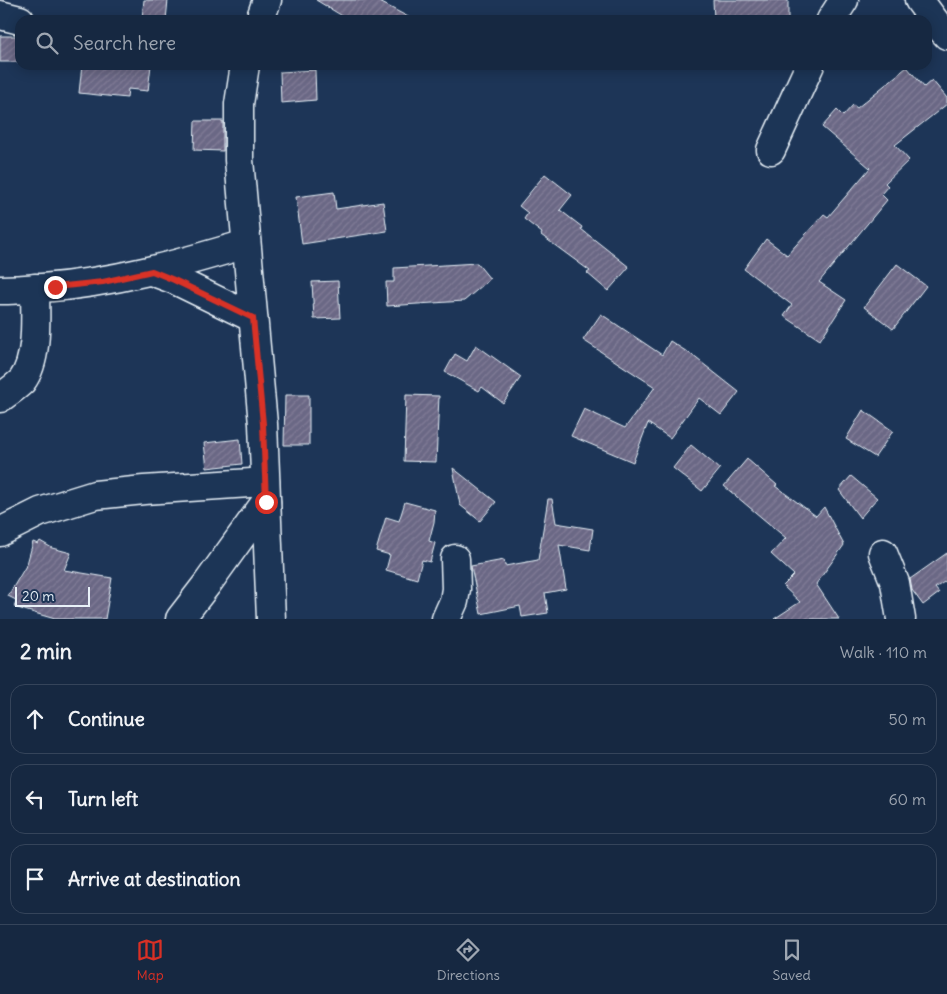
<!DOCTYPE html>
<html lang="en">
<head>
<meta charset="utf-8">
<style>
	body { margin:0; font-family:Delius,sans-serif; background:#1f3048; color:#f1f3f6 }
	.scale { position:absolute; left:15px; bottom:12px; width:75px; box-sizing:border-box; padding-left:5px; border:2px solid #e8f1f8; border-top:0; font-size:14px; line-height:18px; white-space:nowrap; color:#e8f1f8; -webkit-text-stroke:4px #1d3557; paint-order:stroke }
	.stop { position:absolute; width:15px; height:15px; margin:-11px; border:4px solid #d93025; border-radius:50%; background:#fff }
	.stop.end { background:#d93025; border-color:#fff; box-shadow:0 1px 5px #0008 }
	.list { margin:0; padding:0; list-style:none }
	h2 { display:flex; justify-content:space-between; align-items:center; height:65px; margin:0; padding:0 20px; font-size:21px }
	h2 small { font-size:16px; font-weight:400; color:#9ea6b1 }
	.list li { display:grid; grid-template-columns:32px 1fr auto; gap:15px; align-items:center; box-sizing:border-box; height:70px; margin:0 10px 10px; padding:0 10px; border:1px solid #35445a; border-radius:15px }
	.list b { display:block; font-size:19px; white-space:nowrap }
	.list em { font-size:16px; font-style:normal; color:#9ea6b1 }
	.icon { flex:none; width:28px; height:28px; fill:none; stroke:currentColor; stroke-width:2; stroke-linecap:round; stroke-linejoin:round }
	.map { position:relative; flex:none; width:947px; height:619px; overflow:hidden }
	.search { position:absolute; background:#162841; box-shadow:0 2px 12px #0003; left:15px; right:15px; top:15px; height:55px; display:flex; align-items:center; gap:12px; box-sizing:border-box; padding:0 18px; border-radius:15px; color:#9ea6b1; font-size:19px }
	.sheet { height:305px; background:#162841 }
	nav { display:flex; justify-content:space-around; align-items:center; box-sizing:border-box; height:70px; border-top:1px solid #35445a; background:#162841; font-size:14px; color:#9ea6b1 }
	nav a { display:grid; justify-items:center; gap:2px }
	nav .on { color:#d93025 }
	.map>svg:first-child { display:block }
</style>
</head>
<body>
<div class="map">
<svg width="947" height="619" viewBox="0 0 947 619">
	<defs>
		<pattern id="building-hatch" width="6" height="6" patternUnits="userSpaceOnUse" patternTransform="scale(1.25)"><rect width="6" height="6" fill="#6b6785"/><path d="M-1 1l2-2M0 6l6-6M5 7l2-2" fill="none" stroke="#807d97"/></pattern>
	</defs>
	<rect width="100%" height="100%" fill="#1d3557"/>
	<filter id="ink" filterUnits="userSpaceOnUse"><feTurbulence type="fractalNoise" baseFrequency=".02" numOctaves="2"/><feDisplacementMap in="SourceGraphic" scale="10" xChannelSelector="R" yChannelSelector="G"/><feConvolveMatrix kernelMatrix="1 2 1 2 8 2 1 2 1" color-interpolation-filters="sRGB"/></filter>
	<g filter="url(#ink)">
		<g fill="url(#building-hatch)" stroke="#e8f1f8">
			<polygon points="144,0 168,0 166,20 142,18"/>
			<polygon points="316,0 376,0 414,20 349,20"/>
			<polygon points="713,0 788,0 788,20 714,20"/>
			<rect x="0" y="36" width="20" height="26"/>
			<polygon points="82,65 151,65 148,91 128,89 127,98 79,93"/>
			<polygon points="907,67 924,87 932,80 947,98 947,104 895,145 909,160 885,183 888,186 881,194 887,200 819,282 846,300 820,340 784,316 792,305 744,269 766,239 787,255 824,214 828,217 870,168 822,127 837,110 843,116 853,105 857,108"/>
			<polygon points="315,70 316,100 281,103 280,72"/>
			<polygon points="195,121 223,121 223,151 194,150"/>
			<polygon points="545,174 572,195 560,210 582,227 581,229 629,267 608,291 587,273 590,271 541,235 542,233 524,219 528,213 519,206"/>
			<polygon points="334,192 336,209 383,202 387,231 302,244 296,197"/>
			<polygon points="477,263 490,279 464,301 387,306 386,282 394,282 394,268"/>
			<polygon points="897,264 926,286 893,329 864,307"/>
			<polygon points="338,281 340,318 314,319 312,282"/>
			<polygon points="601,314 662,355 670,341 692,355 739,392 721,415 699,398 670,438 648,423 633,462 571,436 584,409 625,428 655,387 583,340"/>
			<polygon points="476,345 521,377 503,403 482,387 479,391 445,372 455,354 467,361"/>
			<polygon points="285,395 309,395 309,445 284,445"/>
			<polygon points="406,395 439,396 436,462 404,461"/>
			<polygon points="863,410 893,431 875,457 846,439"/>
			<polygon points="240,439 242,464 207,468 204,443"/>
			<polygon points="691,445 720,469 702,491 673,468"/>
			<polygon points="747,459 777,485 775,486 816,516 824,507 844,545 816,584 839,619 774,619 800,602 783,586 794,575 771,554 786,538 724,486"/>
			<polygon points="453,468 496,502 480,521 460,505"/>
			<polygon points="851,476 877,498 860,518 839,490"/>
			<polygon points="548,499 552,499 556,523 593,529 590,550 559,545 566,589 545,593 548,613 522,617 520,606 481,614 471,566 504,560 505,566 538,560"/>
			<polygon points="405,502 435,510 434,522 429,541 435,543 430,562 422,560 417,579 386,570 390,555 376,551 386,517 399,521"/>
			<polygon points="40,541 52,548 71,553 64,570 112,578 105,619 55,619 14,607 16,600 8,596 27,564 33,542 38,544"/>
			<polygon points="947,553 947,580 935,588 939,593 923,605 912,590 910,579"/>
		</g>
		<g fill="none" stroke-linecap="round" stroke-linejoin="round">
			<g stroke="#e8f1f8" stroke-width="31">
				<g id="minor">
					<polyline points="919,0 936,23 947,35"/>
					<polyline points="0,15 20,20"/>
					<polyline points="260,20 267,0"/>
					<polyline points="831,20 844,0"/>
					<polyline points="245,65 239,104 239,160 263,424 271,619"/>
					<polyline points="771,150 810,65"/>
					<polyline points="151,271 175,280 253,318"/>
					<path d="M 0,290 C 14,290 28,289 42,288 C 113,283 179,264 246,244"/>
					<path d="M 0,398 C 7,393 16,387 22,381 C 39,358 35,315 35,288"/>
					<polyline points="0,532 40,512 95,495 144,490 265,482"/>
					<polyline points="883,553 895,583 901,619"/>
					<polyline points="180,619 207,584 266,502"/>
					<polyline points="446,619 454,601 456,589 455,559"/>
				</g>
			</g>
			<use href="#minor" stroke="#1d3557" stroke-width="28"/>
		</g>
	</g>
	<g fill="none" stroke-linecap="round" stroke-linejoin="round" filter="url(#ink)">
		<polyline stroke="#d93025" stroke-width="6" points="55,287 103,282 152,271 174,280 253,318 263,424 266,502"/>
	</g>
</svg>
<div class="scale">20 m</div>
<div class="stop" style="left:266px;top:502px"></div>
<div class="stop end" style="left:55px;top:287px"></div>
<div class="search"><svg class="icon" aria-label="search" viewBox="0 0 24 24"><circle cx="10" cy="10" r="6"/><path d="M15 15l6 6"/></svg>Search here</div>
</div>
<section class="sheet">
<h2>2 min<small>Walk · 110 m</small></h2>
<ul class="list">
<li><svg class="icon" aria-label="ahead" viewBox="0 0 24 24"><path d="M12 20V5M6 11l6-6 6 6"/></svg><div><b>Continue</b></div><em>50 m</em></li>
<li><svg class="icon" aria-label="left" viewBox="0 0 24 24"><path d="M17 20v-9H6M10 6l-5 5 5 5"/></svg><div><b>Turn left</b></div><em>60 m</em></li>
<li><svg class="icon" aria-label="arrive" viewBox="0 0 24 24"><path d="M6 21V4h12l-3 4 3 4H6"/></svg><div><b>Arrive at destination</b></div></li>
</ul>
</section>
<nav>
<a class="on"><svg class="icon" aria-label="map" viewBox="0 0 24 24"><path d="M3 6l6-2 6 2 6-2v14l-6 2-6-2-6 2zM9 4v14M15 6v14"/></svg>Map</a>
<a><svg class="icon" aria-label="directions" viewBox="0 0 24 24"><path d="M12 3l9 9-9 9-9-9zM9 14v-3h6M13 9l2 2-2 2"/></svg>Directions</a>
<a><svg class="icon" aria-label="saved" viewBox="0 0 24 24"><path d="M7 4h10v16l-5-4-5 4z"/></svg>Saved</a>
</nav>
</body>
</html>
